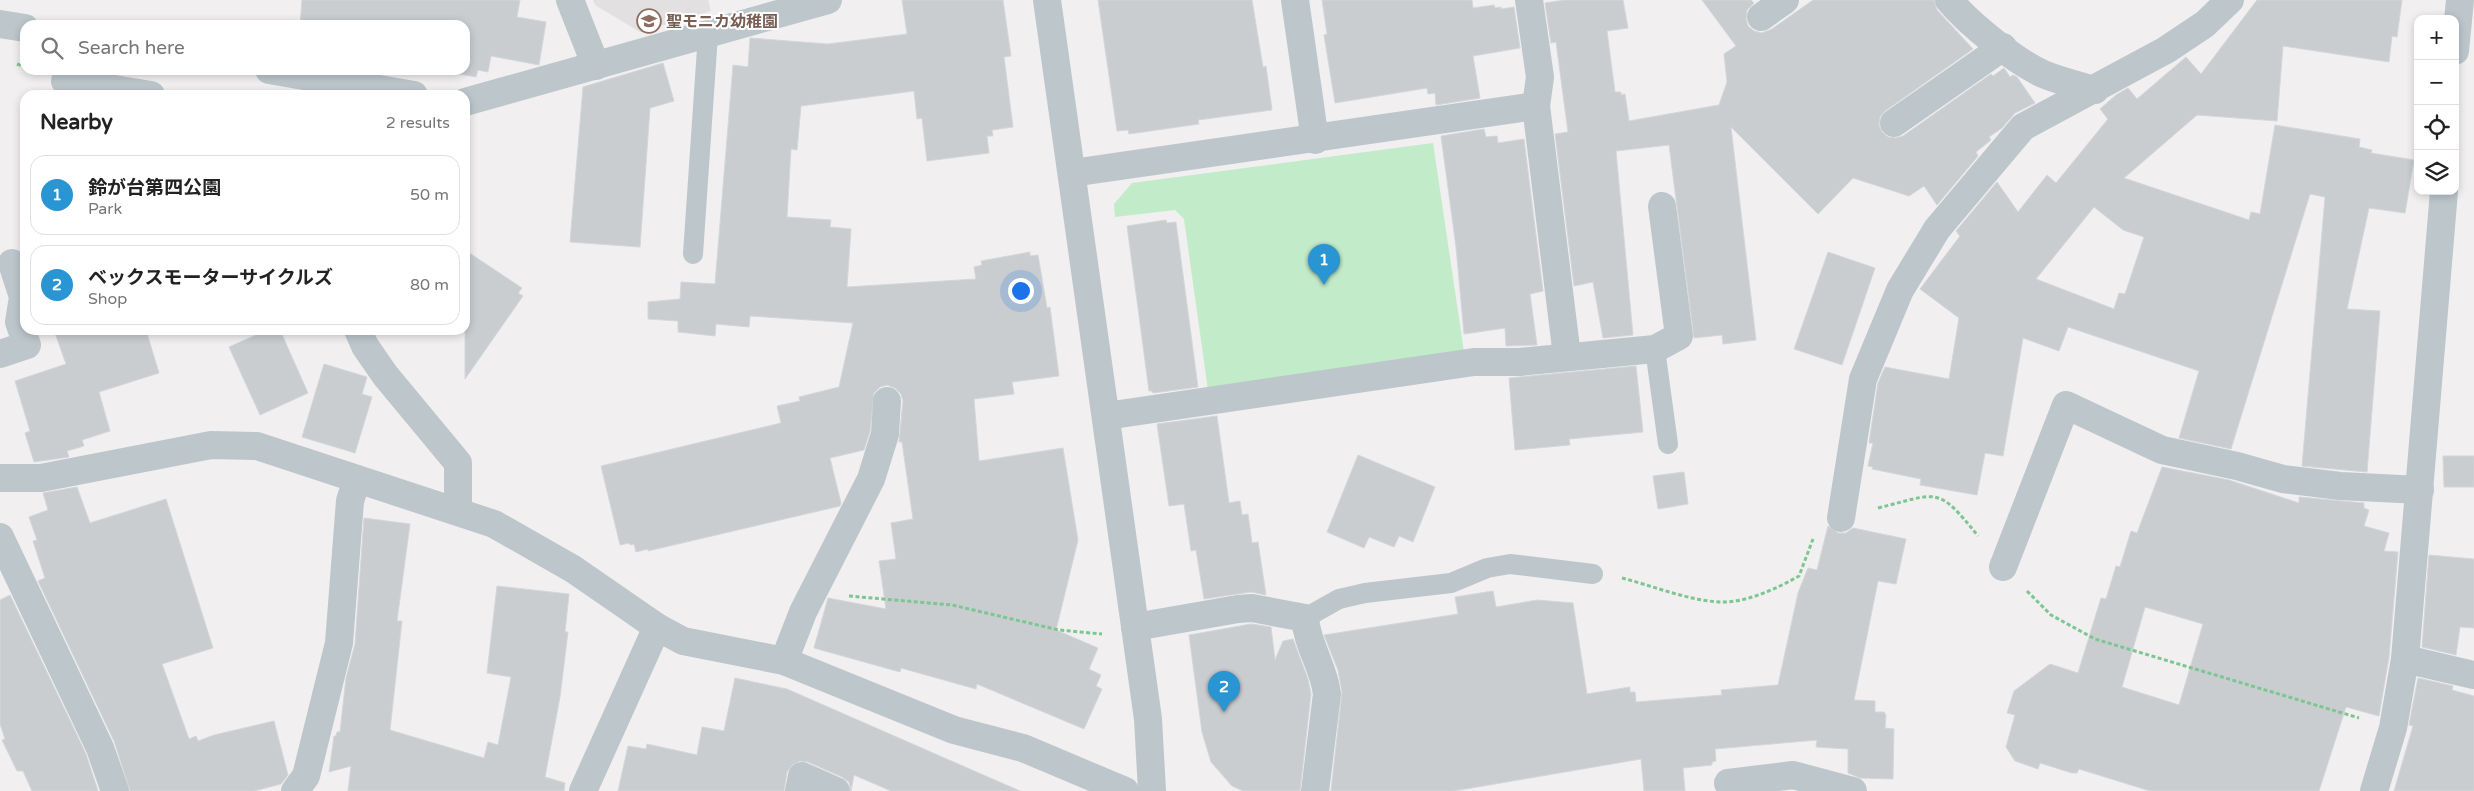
<!DOCTYPE html>
<html lang="en">
<head>
<meta charset="utf-8">
<style>
	body { margin:0; font-family:"Varela Round","Noto Sans JP",sans-serif; background:#f2f2f2; color:#222 }
	.controls { position:absolute; right:15px; top:15px; display:grid; overflow:hidden; border-radius:10px; box-shadow:0 2px 8px #0003 }
	.controls button { width:45px; height:45px; display:grid; place-items:center; padding:0; border:0; border-bottom:1px solid #e0e0e0; background:#fff; color:#222; font:25px sans-serif }
	.you { position:absolute; left:1020px; top:290px; width:18px; height:18px; margin:-12px; border:4px solid #fff; border-radius:50%; background:#1a73e8; box-shadow:0 0 0 8px #1a73e833 }
	.badge { display:grid; place-items:center; width:32px; height:32px; border-radius:50%; background:#2995d2; color:#fff; font-size:16px; font-weight:700 }
	.pin { position:absolute; translate:-50% -41px; filter:drop-shadow(0 1px 2px #0008) }
	.pin::after { content:''; position:absolute; top:26px; width:18px; height:15px; background:inherit; clip-path:polygon(0 0,100% 0,50% 100%) }
	.list { margin:0; padding:0; list-style:none }
	h2 { display:flex; justify-content:space-between; align-items:center; height:65px; margin:0; padding:0 20px; font-size:21px }
	h2 small { font-size:16px; font-weight:400; color:#767676 }
	.list li { display:grid; grid-template-columns:32px 1fr auto; gap:15px; align-items:center; box-sizing:border-box; height:80px; margin:0 10px 10px; padding:0 10px; border:1px solid #e0e0e0; border-radius:15px }
	.list b { display:block; font-size:19px; white-space:nowrap }
	.list p { margin:0; font-size:16px; white-space:nowrap; color:#767676 }
	.list em { font-size:16px; font-style:normal; color:#767676 }
	.icon { flex:none; width:28px; height:28px; fill:none; stroke:currentColor; stroke-width:2; stroke-linecap:round; stroke-linejoin:round }
	.map { position:relative; flex:none; width:2474px; height:791px; overflow:hidden }
	.search { position:absolute; background:#fff; box-shadow:0 2px 8px #0003; left:20px; top:20px; width:450px; height:55px; display:flex; align-items:center; gap:12px; box-sizing:border-box; padding:0 18px; border-radius:15px; color:#767676; font-size:19px }
	.panel { position:absolute; background:#fff; box-shadow:0 2px 8px #0003; left:20px; top:90px; width:450px; height:245px; border-radius:15px }
	.map>svg:first-child { display:block }
</style>
</head>
<body>
<div class="map">
<svg width="2474" height="791" viewBox="0 0 2474 791">
	<rect width="100%" height="100%" fill="#f1eff0"/>
	<polygon fill="#e2e0e1" points="593,0 708,0 711,11 640,32 595,5"/>
	<polygon fill="#c1ebc9" points="1433,143 1464,352 1208,390 1184,219 1175,210 1115,217 1114,204 1132,183"/>
	<g fill="#c9cdd0" stroke="#d4d7da" fill-rule="evenodd">
		<polygon points="302,0 520,0 517,17 546,22 539,65 491,56 488,72 478,70 476,77 437,70 465,70 465,25 300,25"/>
		<polygon points="902,0 1003,0 1011,56 1004,57 1013,127 992,130 993,136 987,136 989,153 927,161 922,118 917,119 914,91 801,106 797,150 791,149 787,217 831,220 830,227 851,229 847,287 976,279 974,267 982,265 981,261 1030,252 1030,256 1038,255 1047,308 1050,307 1059,376 1012,382 1014,394 974,399 979,461 1063,448 1078,540 1056,630 1098,648 1089,669 1101,675 1096,686 1102,689 1084,729 977,684 976,689 901,668 900,672 814,648 828,598 886,609 879,561 896,559 891,523 913,519 902,442 899,442 903,401 901,394 895,388 887,385 880,387 874,393 870,431 864,450 830,458 841,503 840,506 648,551 648,549 636,552 634,544 630,545 629,543 620,545 601,466 781,423 777,406 800,401 799,397 839,387 853,323 750,316 749,327 716,324 715,336 678,332 678,321 648,319 648,302 680,299 681,282 715,284 733,65 748,67 750,38 828,44 907,34"/>
		<polygon points="1098,0 1252,0 1263,67 1266,66 1272,110 1198,120 1199,124 1129,134 1128,130 1117,131"/>
		<polygon points="1322,0 1472,0 1473,8 1494,5 1495,8 1501,7 1501,9 1514,7 1520,48 1473,56 1480,98 1436,105 1435,93 1428,94 1427,88 1335,103 1324,35 1327,34"/>
		<polygon points="1564,0 1623,0 1628,28 1607,31 1615,92 1621,92 1621,95 1625,94 1629,121 1719,105 1727,82 1724,54 1736,46 1702,0 1751,0 1754,3 1747,10 1746,19 1748,26 1754,31 1762,33 1772,29 1813,0 1934,0 1937,10 1973,49 1885,111 1880,117 1879,125 1882,132 1888,137 1896,138 1903,136 1991,74 1993,76 2004,68 2010,77 2013,75 2017,77 2035,103 2015,113 2002,128 1989,137 1991,140 1976,152 1978,156 1937,205 1924,186 1909,196 1853,178 1818,214 1731,127 1756,340 1723,344 1722,335 1694,338 1669,145 1616,151 1633,335 1603,338 1593,282 1574,286 1555,134 1568,132 1556,42 1551,43 1545,3"/>
		<path d="M 2257,0 L 2402,0 L 2397,37 L 2392,36 L 2389,62 L 2283,46 L 2277,121 L 2197,115 L 2124,178 L 2249,220 L 2251,212 L 2260,214 L 2275,125 L 2360,139 L 2359,147 L 2372,150 L 2371,153 L 2414,160 L 2405,213 L 2369,208 L 2347,309 L 2380,311 L 2367,472 L 2302,466 L 2325,197 L 2310,194 L 2231,449 L 2179,438 L 2199,371 L 2068,327 L 2059,351 L 2023,338 L 2003,456 L 1985,453 L 1977,495 L 1920,485 L 1921,479 L 1872,469 L 1873,467 L 1868,466 L 1873,443 L 1869,443 L 1878,383 L 1885,367 L 1949,379 L 1959,318 L 1920,289 L 1960,236 L 1956,231 L 1997,182 L 2018,212 L 2047,175 L 2056,183 L 2108,119 L 2100,109 L 2116,95 L 2128,88 L 2137,99 L 2186,57 L 2201,74 ZM 2094,207 L 2123,230 L 2144,237 L 2125,294 L 2119,293 L 2114,309 L 2036,279 Z"/>
		<polygon points="663,63 674,101 650,108 640,247 570,242 583,87"/>
		<polygon points="1484,129 1486,137 1497,136 1498,143 1524,139 1543,291 1530,294 1537,345 1506,346 1505,328 1464,334 1456,247 1441,136"/>
		<polygon points="1166,220 1167,223 1176,222 1198,387 1153,393 1152,391 1149,391 1127,226"/>
		<polygon points="465,250 522,288 518,293 523,296 465,379"/>
		<polygon points="1828,252 1875,268 1842,365 1794,349"/>
		<polygon points="54,330 146,330 159,373 99,392 110,431 82,440 84,446 67,451 69,457 34,462 25,433 30,431 15,381 66,364"/>
		<polygon points="267,330 280,330 308,393 260,415 229,347"/>
		<polygon points="324,364 367,377 362,394 372,397 355,453 302,437"/>
		<polygon points="1636,366 1643,432 1569,439 1570,445 1515,450 1509,378"/>
		<polygon points="1217,416 1229,503 1240,501 1242,515 1248,514 1252,543 1258,542 1266,595 1251,592 1204,599 1196,550 1191,551 1184,504 1169,506 1157,424"/>
		<polygon points="1358,455 1435,487 1413,542 1399,536 1394,547 1369,537 1364,548 1327,532"/>
		<polygon points="2443,456 2474,456 2474,487 2444,487"/>
		<path d="M 2162,467 L 2229,480 L 2299,503 L 2299,497 L 2364,503 L 2364,508 L 2369,510 L 2364,526 L 2389,533 L 2384,551 L 2398,552 L 2389,657 L 2379,716 L 2346,707 L 2319,791 L 2150,791 L 2079,769 L 2077,773 L 2072,773 L 2040,763 L 2038,769 L 2015,761 L 2006,747 L 2015,715 L 2007,713 L 2014,691 L 2050,664 L 2078,673 L 2101,598 L 2106,599 L 2116,566 L 2120,567 L 2131,531 L 2137,533 ZM 2145,607 L 2203,624 L 2179,705 L 2122,687 Z"/>
		<polygon points="1684,472 1688,504 1658,509 1653,476"/>
		<polygon points="77,487 90,523 166,499 213,648 162,664 189,739 196,736 198,741 214,735 274,721 288,775 281,784 254,791 130,791 114,741 38,581 45,578 33,541 37,540 29,517 48,510 43,493"/>
		<polygon points="364,518 410,524 397,621 402,621 390,730 484,758 488,742 498,745 511,677 487,673 497,586 569,594 565,632 568,632 560,697 545,777 565,783 564,791 348,791 351,766 329,772 334,736 336,736 337,732 340,732 346,678 355,644"/>
		<polygon points="1828,526 1838,533 1846,533 1853,528 1906,539 1896,584 1878,581 1854,700 1875,701 1875,712 1884,712 1886,715 1885,728 1894,729 1893,779 1860,778 1848,773 1848,749 1816,747 1817,740 1715,749 1716,761 1712,762 1712,765 1683,768 1685,791 1644,791 1641,759 1454,791 1331,791 1342,692 1338,670 1324,635 1458,614 1455,597 1493,591 1496,607 1537,600 1573,603 1587,694 1630,687 1630,692 1635,692 1636,702 1722,695 1721,690 1778,685 1798,593 1808,568 1817,570"/>
		<polygon points="2429,555 2474,559 2474,628 2460,627 2456,655 2422,647"/>
		<polygon points="10,595 86,754 98,791 32,791 23,771 17,771 2,740 5,739 0,724 0,600"/>
		<polygon points="1251,624 1271,627 1275,660 1283,641 1293,639 1308,679 1311,694 1300,791 1243,791 1232,786 1211,762 1202,732 1189,635"/>
		<polygon points="735,678 787,689 1020,791 891,791 854,775 851,791 849,782 842,777 808,762 800,761 792,765 787,772 784,791 618,791 628,746 646,749 647,744 697,755 702,727 724,731"/>
		<polygon points="2418,678 2453,686 2452,690 2474,696 2474,791 2394,791 2413,726 2409,725"/>
	</g>
	<g fill="none" stroke-linecap="round" stroke-linejoin="round">
		<g stroke="#7cc692" stroke-width="3" stroke-dasharray="4 2.5" stroke-linecap="butt">
			<polyline points="17,64 25,67"/>
			<path d="M 1878,508 C 1939,493 1937,485 1978,536"/>
			<path d="M 1622,578 C 1653,586 1687,600 1719,602 C 1746,603 1776,589 1799,576 L 1813,539"/>
			<polyline points="2027,591 2051,615 2095,639 2359,718"/>
			<polyline points="849,596 952,605 1059,630 1102,634"/>
		</g>
		<g stroke="#bcc6cb" stroke-width="20">
			<polyline points="693,254 708,34"/>
			<polyline points="1655,349 1668,444"/>
			<polyline points="1305,618 1339,599 1365,593 1451,583 1487,568 1510,564 1593,574"/>
		</g>
		<g stroke="#bcc6cb" stroke-width="28">
			<polyline points="570,0 596,66"/>
			<polyline points="1295,0 1315,140"/>
			<polyline points="1529,0 1540,77 1536,106 1567,356"/>
			<path d="M 1949,0 C 1969,24 2015,61 2043,74 C 2060,81 2077,85 2095,90"/>
			<polyline points="1761,17 1785,0"/>
			<polyline points="0,24 25,28"/>
			<polyline points="2455,51 2460,0"/>
			<polyline points="269,70 414,95"/>
			<polyline points="65,81 151,95"/>
			<polyline points="465,102 828,0"/>
			<polyline points="1894,123 2003,47"/>
			<polyline points="1072,173 1536,106"/>
			<polyline points="358,330 365,346 385,375 458,463 458,511"/>
			<polyline points="0,354 27,345 19,322 23,297 12,263"/>
			<polyline points="1106,416 1474,362 1519,362 1655,349 1679,336 1662,206"/>
			<polyline points="0,478 41,478 211,445 257,446 494,524 573,569 657,627 683,641 784,661 954,730 1023,748 1125,791"/>
			<polyline points="1841,518 1863,379 1900,290 1937,229 2023,127 2166,50 2205,24 2230,0"/>
			<polyline points="0,537 100,748 115,791"/>
			<polyline points="2003,567 2066,405 2162,450 2237,466 2283,479 2340,486 2420,490"/>
			<path d="M 1135,627 L 1238,609 L 1252,608 L 1305,618 C 1307,645 1324,667 1327,694 L 1315,791"/>
			<polyline points="2405,659 2474,675"/>
			<polyline points="784,661 803,612 871,479 885,434 887,401"/>
			<polyline points="1728,783 1793,775 1853,791"/>
			<polyline points="295,791 306,776 339,643 350,501 357,479"/>
			<polyline points="583,791 657,627"/>
			<polyline points="799,791 802,776 836,791"/>
			<polyline points="2374,791 2393,728 2405,659 2444,191"/>
		</g>
		<polyline stroke="#bcc6cb" stroke-width="28" points="1047,0 1148,719 1152,791"/>
	</g>
	<defs>
		<g id="school-ring" transform="scale(1.25)"><circle r="9.5" fill="#fff" stroke="#8d6e63" stroke-width="1.5"/><path d="M0-5L7-2L0 1L-7-2ZM-4 1L0 2.5L4 1V4Q0 6-4 4Z" fill="#8d6e63"/></g>
	</defs>
	<g fill-rule="evenodd">
		<use href="#school-ring" x="649" y="21"/>
	</g>
	<g text-anchor="middle" stroke-width="4" stroke-linejoin="round" paint-order="stroke">
		<g font-size="16" font-weight="bold" fill="#785e54" stroke="#fff" text-anchor="start">
			<text x="666" y="27">聖モニカ幼稚園</text>
		</g>
	</g>
</svg>
<div class="controls">
<button>+</button>
<button>−</button>
<button><svg class="icon" aria-label="locate" viewBox="0 0 24 24"><circle cx="12" cy="12" r="6"/><path d="M12 2v4M12 18v4M2 12h4M18 12h4"/></svg></button>
<button><svg class="icon" aria-label="layers" viewBox="0 0 24 24"><path d="M12 4l9 5-9 5-9-5zM3 14l9 5 9-5"/></svg></button>
</div>
<div class="you"></div>
<div class="pin badge" style="left:1324px;top:285px">1</div>
<div class="pin badge" style="left:1224px;top:712px">2</div>
<div class="search"><svg class="icon" aria-label="search" viewBox="0 0 24 24"><circle cx="10" cy="10" r="6"/><path d="M15 15l6 6"/></svg>Search here</div>
<section class="panel">
<h2>Nearby<small>2 results</small></h2>
<ul class="list">
<li><span class="badge">1</span><div><b>鈴が台第四公園</b><p>Park</p></div><em>50 m</em></li>
<li><span class="badge">2</span><div><b>ベックスモーターサイクルズ</b><p>Shop</p></div><em>80 m</em></li>
</ul>
</section>
</div>
</body>
</html>
